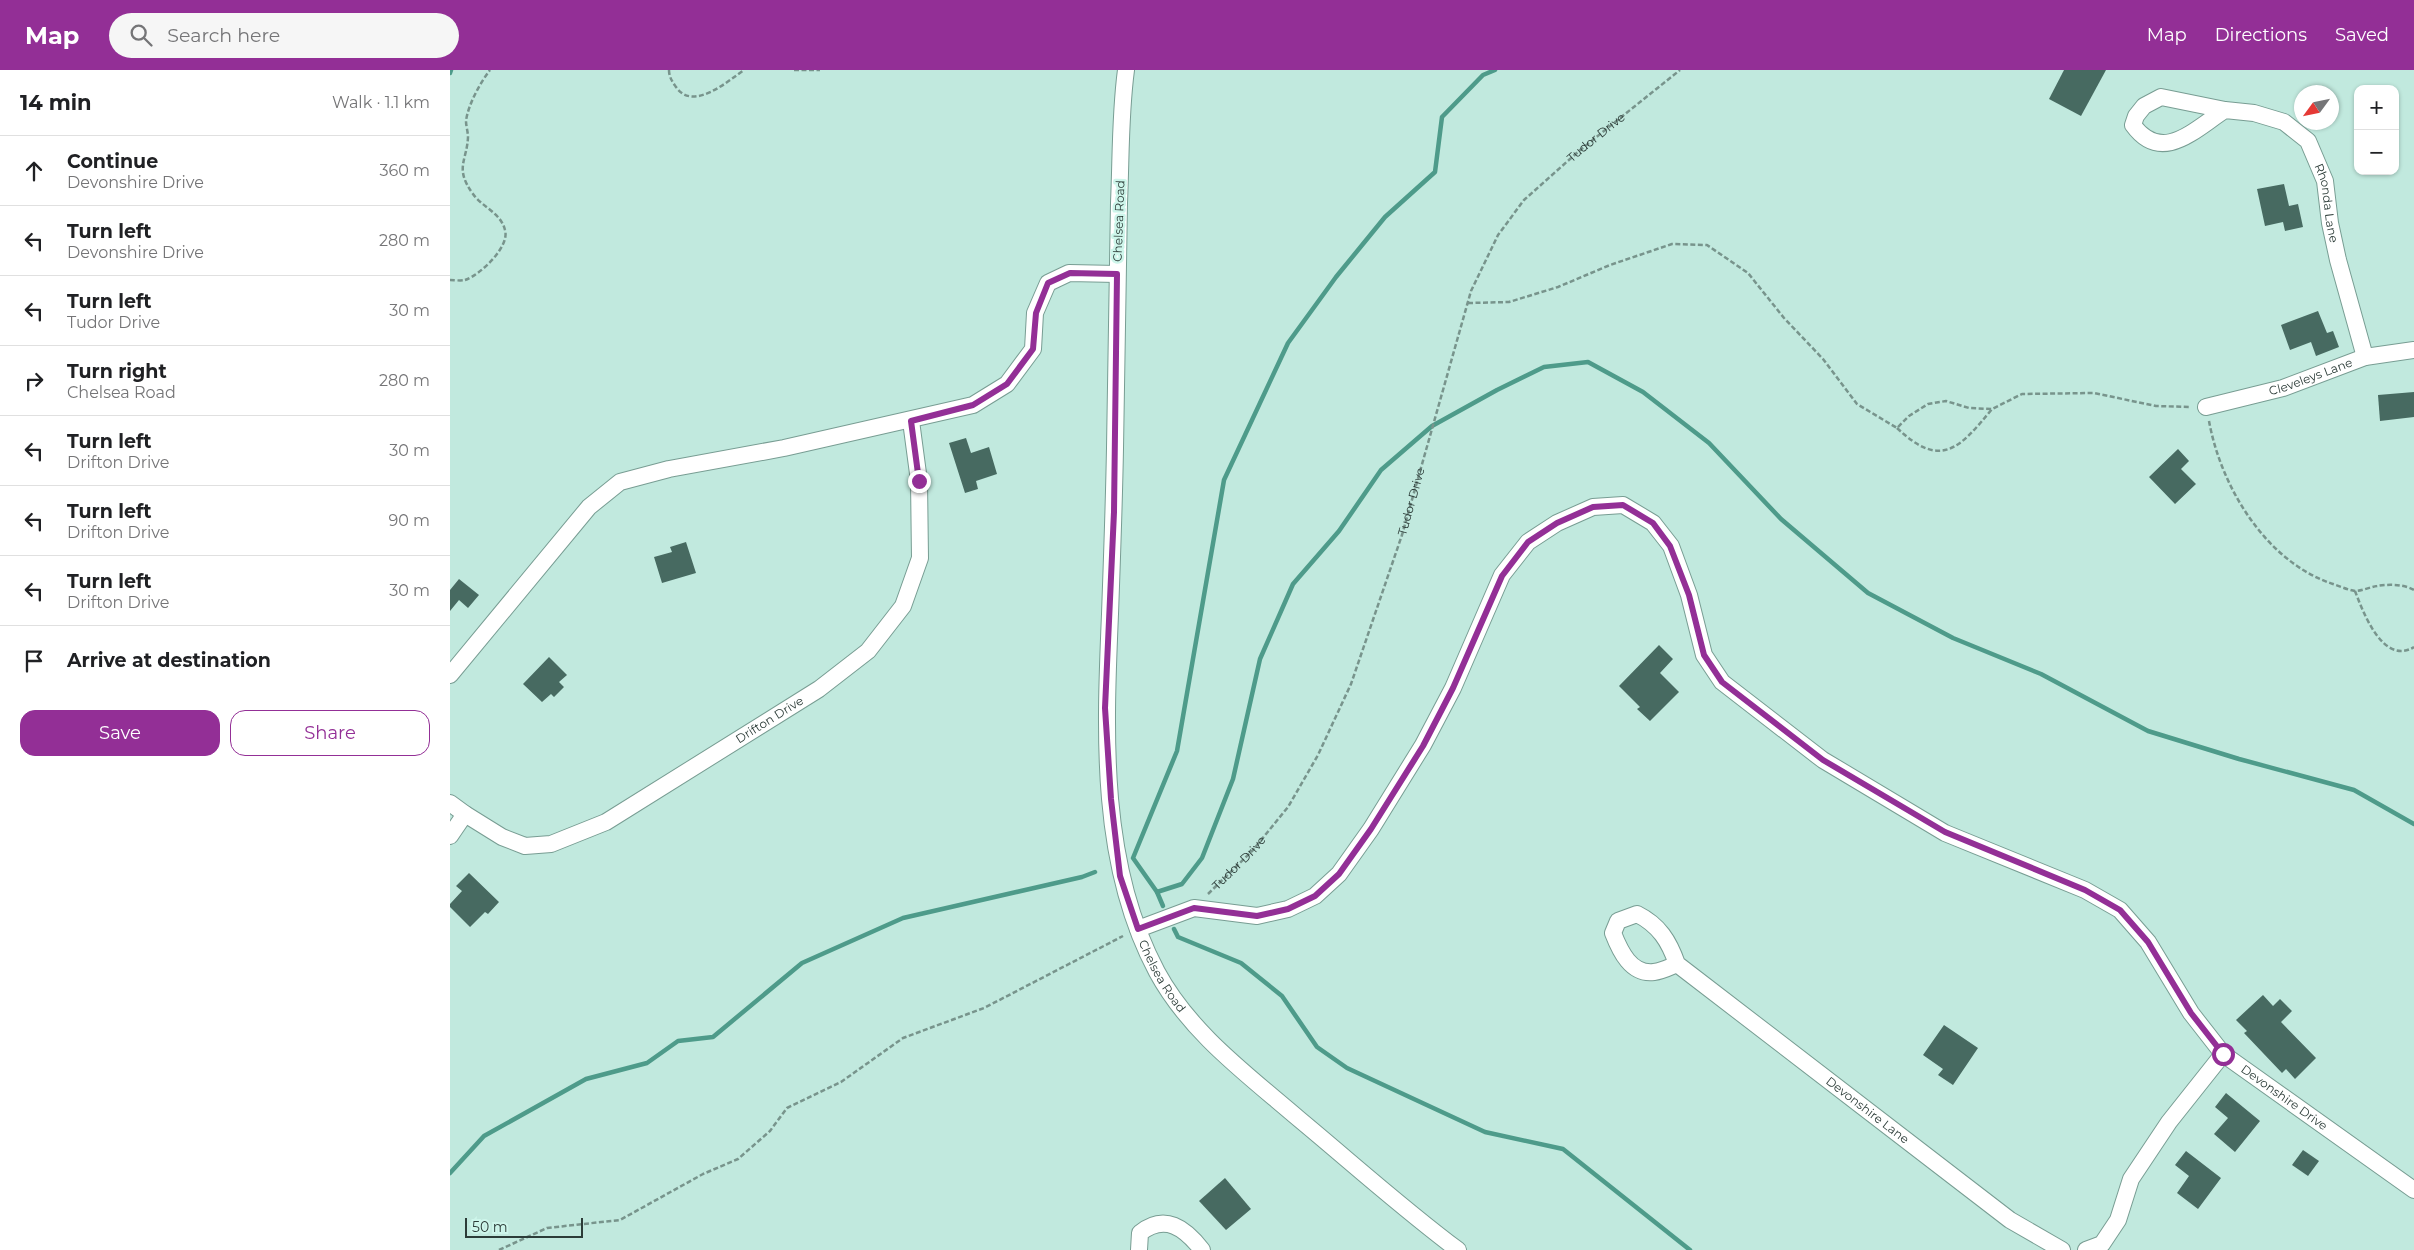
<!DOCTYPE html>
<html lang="en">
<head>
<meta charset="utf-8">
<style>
	body { margin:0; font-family:Montserrat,sans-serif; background:#f6f6f6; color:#202124 }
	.controls { position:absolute; right:15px; top:15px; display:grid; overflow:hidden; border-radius:10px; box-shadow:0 1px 4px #0004 }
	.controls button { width:45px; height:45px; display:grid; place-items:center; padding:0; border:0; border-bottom:1px solid #e0e0e0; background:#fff; color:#202124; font:25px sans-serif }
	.compass { position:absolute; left:1844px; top:15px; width:45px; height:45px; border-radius:50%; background:#fff; box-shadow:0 1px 4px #0004; rotate:237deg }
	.scale { position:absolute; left:15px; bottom:12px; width:118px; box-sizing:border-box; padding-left:5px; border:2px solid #2c3c38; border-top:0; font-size:14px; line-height:18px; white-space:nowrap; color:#2c3c38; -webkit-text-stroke:4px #cef6eb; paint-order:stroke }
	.stop { position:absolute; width:15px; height:15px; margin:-11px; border:4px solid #932f96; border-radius:50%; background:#fff }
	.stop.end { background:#932f96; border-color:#fff; box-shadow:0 1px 5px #0008 }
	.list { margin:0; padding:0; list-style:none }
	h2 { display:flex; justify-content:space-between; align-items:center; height:65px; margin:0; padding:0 20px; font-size:21px }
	h2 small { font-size:16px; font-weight:400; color:#757577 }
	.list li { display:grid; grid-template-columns:32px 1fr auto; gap:15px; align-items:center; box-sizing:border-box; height:70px; padding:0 20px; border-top:1px solid #e0e0e0 }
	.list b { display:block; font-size:19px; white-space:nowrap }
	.list p { margin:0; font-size:16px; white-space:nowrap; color:#757577 }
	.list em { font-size:16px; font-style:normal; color:#757577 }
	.actions { display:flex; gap:10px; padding:15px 20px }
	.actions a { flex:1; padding:11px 0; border:1px solid #932f96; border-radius:15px; text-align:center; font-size:18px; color:#932f96 }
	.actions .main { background:#932f96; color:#fff }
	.icon { flex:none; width:28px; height:28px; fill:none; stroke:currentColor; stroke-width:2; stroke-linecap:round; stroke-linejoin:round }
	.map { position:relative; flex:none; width:1964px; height:1180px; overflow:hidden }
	header { display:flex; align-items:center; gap:30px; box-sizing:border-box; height:70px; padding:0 25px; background:#932f96; color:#fff }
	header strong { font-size:24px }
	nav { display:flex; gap:28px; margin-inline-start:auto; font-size:18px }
	.search { width:350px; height:45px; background:#f6f6f6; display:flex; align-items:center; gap:12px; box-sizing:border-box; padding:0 18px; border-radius:28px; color:#757577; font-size:19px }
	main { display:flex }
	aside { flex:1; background:#fff }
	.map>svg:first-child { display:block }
</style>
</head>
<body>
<header>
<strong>Map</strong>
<div class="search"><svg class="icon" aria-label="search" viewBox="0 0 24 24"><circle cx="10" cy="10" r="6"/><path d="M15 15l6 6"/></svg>Search here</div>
<nav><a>Map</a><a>Directions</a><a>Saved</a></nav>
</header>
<main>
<aside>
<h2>14 min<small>Walk · 1.1 km</small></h2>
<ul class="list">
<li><svg class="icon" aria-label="ahead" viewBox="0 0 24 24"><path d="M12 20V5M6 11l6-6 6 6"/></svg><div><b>Continue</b><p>Devonshire Drive</p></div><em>360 m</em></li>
<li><svg class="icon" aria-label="left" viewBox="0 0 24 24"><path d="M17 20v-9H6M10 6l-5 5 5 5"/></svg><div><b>Turn left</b><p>Devonshire Drive</p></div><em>280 m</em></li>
<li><svg class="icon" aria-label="left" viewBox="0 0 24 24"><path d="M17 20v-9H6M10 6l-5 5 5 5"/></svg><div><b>Turn left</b><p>Tudor Drive</p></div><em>30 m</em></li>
<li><svg class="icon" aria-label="right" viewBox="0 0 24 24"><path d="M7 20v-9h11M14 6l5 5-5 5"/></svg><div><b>Turn right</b><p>Chelsea Road</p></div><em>280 m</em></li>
<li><svg class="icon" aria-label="left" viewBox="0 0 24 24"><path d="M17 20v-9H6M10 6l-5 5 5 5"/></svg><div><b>Turn left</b><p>Drifton Drive</p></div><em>30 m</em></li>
<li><svg class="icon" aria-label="left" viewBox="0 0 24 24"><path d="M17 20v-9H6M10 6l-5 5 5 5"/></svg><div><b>Turn left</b><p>Drifton Drive</p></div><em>90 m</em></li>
<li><svg class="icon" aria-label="left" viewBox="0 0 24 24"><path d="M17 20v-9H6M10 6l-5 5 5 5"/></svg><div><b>Turn left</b><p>Drifton Drive</p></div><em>30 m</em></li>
<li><svg class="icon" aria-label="arrive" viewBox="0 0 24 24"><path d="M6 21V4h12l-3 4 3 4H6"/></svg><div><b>Arrive at destination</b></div></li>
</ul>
<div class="actions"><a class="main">Save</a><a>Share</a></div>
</aside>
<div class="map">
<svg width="1964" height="1180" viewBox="0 0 1964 1180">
	<rect width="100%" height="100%" fill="#c1e9de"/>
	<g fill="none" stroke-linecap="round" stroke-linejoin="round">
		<g stroke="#4e9b8a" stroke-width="4.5">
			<polyline points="1045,0 1033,5 992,47 985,102 935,147 886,207 838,273 774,410 727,681 683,788 707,822 732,814 752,788 783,709 810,589 843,514 889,461 931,400 982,356 1047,320 1094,297 1138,292 1193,322 1259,373 1331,449 1418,523 1503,568 1591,604 1698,661 1789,689 1904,720 1964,754"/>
			<polyline points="0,3 1,0"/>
			<polyline points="707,822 713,836"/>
			<polyline points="724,859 728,867 791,893 832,926 867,977 897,998 1035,1062 1113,1079 1240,1180"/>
			<polyline points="0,1103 34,1066 136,1009 197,993 228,971 263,967 352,893 453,848 632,807 645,802"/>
		</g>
	</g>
	<g fill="#476a61">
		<polygon points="1614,0 1656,0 1631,46 1599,29"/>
		<polygon points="1834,114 1839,136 1848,134 1853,157 1835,161 1833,152 1815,156 1807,119"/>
		<polygon points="1868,241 1877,263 1883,261 1889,277 1866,286 1861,272 1840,280 1831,255"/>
		<polygon points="1964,322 1964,347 1930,351 1928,325"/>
		<polygon points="516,368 521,383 539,377 547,404 526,411 528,419 515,423 499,373"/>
		<polygon points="1728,379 1739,391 1731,399 1746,414 1725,434 1699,407"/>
		<polygon points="236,472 246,503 212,513 204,487 222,482 220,477"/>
		<polygon points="9,509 29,525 18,538 9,530 0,541 0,520"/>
		<polygon points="1209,575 1223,589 1210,603 1229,622 1200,651 1187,639 1190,637 1169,616"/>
		<polygon points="99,587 117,605 109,612 114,617 104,627 101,624 92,632 73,614"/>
		<polygon points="19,803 49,832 38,844 35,842 20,857 0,837 0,834 12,821 6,816"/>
		<polygon points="1813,925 1823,936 1830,929 1842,941 1831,952 1866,988 1845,1009 1836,999 1832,1003 1794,963 1797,961 1786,950"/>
		<polygon points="1494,955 1528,978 1503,1015 1488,1005 1493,999 1473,985"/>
		<polygon points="1776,1023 1810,1051 1785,1082 1764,1064 1778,1048 1765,1037"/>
		<polygon points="1853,1080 1869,1091 1858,1106 1842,1095"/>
		<polygon points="1736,1081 1771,1108 1748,1139 1727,1123 1739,1106 1725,1095"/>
		<polygon points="775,1108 801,1139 776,1160 749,1131"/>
	</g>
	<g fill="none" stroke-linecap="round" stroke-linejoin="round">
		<g stroke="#789d93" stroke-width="18">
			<g id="minor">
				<path id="s2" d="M 676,0 C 670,44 671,89 669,133 C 667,215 666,297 665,378 C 664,434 662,489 660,544 C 655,663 649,794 707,902 C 740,963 798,1005 849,1049 C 902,1093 953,1139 1008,1180"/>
				<path id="s3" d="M 1775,40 C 1745,59 1712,95 1683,55 L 1686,46 L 1694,36 L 1711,27 L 1775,40 L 1804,43 L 1834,52 L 1858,71 L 1875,111 L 1880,153 L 1888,190 L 1915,287"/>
				<path id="s4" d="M 1756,337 L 1833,318 L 1915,287 L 1964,280"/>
				<polyline points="0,605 139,437 170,412 219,399 334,378 523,335 557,314 583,279 585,243 598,213 619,203 667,204"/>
				<path id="s5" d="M 0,733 L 15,744 L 52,767 L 75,776 L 101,774 L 156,752 L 369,619 L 418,581 L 453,536 L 470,488 L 469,411 L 461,351"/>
				<polyline points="0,766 15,744"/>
				<path id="s6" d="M 688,859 L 744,838 L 807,846 L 838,839 L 865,826 L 889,804 L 921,759 L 973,675 L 1003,618 L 1052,505 L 1078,472 L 1107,453 L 1143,437 L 1173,435 L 1203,453 L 1221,476 L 1239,525 L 1254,585 L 1272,612 L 1373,690 L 1495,763 L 1635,820 L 1670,840 L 1698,872 L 1741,943 L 1773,984 L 1964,1120"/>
				<path id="s7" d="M 1227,894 C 1220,897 1212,901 1204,902 C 1181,905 1170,881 1163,863 L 1168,851 L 1187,844 C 1209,855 1219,871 1227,894 L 1560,1150 L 1612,1180"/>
				<path d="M 689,1180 L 690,1163 C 715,1143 735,1158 752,1180"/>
				<polyline points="1636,1180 1652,1174 1668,1150 1681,1109 1719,1052 1773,984"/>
			</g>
		</g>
		<g stroke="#78948c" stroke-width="2.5" stroke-dasharray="5 2.5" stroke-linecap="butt">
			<path d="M 219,0 C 219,7 222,11 226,17 C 243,42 278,11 294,0"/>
			<polyline points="344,0 370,0"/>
			<path d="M 0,210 C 4,210 11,211 15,210 C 30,205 60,177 55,160 C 51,143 32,137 23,124 C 4,98 17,91 18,67 C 18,62 16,56 16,51 C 18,35 30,13 40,0"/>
			<polyline points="1018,233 1059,232 1108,217 1160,195 1222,174 1257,175 1298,203 1334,248 1373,289 1407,334 1447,358 1459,346 1478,334 1496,331 1519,338 1542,339 1572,324 1644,323 1706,336 1740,337"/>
			<path d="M 1759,351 C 1771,417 1816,492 1883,514 C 1889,516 1898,520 1905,521 C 1912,521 1920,517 1927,516 C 1938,514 1954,514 1964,520"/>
			<path d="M 1447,358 C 1491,400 1510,378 1542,339"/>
			<path d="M 1905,521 C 1913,542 1933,596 1964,577"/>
			<path id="s1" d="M 758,824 L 803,780 L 838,737 L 868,685 L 901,614 L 952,465 L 1021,221 L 1048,165 L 1074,130 L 1129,81 L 1230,0"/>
			<polyline points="49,1180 97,1158 170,1150 253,1104 288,1089 320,1061 337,1038 391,1012 453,968 534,938 673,866"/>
		</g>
		<use href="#minor" stroke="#fff" stroke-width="16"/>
	</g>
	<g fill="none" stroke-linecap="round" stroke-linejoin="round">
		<polyline stroke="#932f96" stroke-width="6" points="469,411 461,351 523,335 557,314 583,279 586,243 598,213 620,203 667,204 664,442 655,638 661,729 670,806 688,859 744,838 807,846 838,839 865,826 889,804 921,759 973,676 1003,618 1052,506 1078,472 1107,453 1143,437 1173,435 1203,453 1220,476 1239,525 1254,585 1272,612 1373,690 1495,762 1635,820 1670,840 1698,872 1741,943 1773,984"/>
	</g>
	<g text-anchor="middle" stroke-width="5" stroke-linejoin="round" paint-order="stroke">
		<g font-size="12" fill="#2c3c38" stroke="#cef6eb">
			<text dy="4" stroke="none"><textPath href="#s1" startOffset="869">Tudor Drive</textPath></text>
			<text dy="4" stroke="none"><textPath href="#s3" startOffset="371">Rhonda Lane</textPath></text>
			<text transform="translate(669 151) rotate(-88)" y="4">Chelsea Road</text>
			<text dy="4" stroke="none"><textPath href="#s4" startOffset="109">Cleveleys Lane</textPath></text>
			<text dy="4" stroke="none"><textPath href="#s1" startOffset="449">Tudor Drive</textPath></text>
			<text dy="4" stroke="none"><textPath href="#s5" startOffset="365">Drifton Drive</textPath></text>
			<text dy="4" stroke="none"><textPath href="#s1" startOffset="44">Tudor Drive</textPath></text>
			<text dy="4" stroke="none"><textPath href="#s2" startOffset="916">Chelsea Road</textPath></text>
			<text dy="4" stroke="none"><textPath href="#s6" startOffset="1630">Devonshire Drive</textPath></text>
			<text dy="4" stroke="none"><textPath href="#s7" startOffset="425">Devonshire Lane</textPath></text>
		</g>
	</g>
</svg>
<div class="controls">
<button>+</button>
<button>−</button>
</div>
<svg class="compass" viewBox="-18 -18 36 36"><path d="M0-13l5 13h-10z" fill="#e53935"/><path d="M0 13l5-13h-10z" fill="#757577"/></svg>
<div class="scale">50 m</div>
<div class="stop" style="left:1773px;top:984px"></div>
<div class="stop end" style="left:469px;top:411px"></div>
</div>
</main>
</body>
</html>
